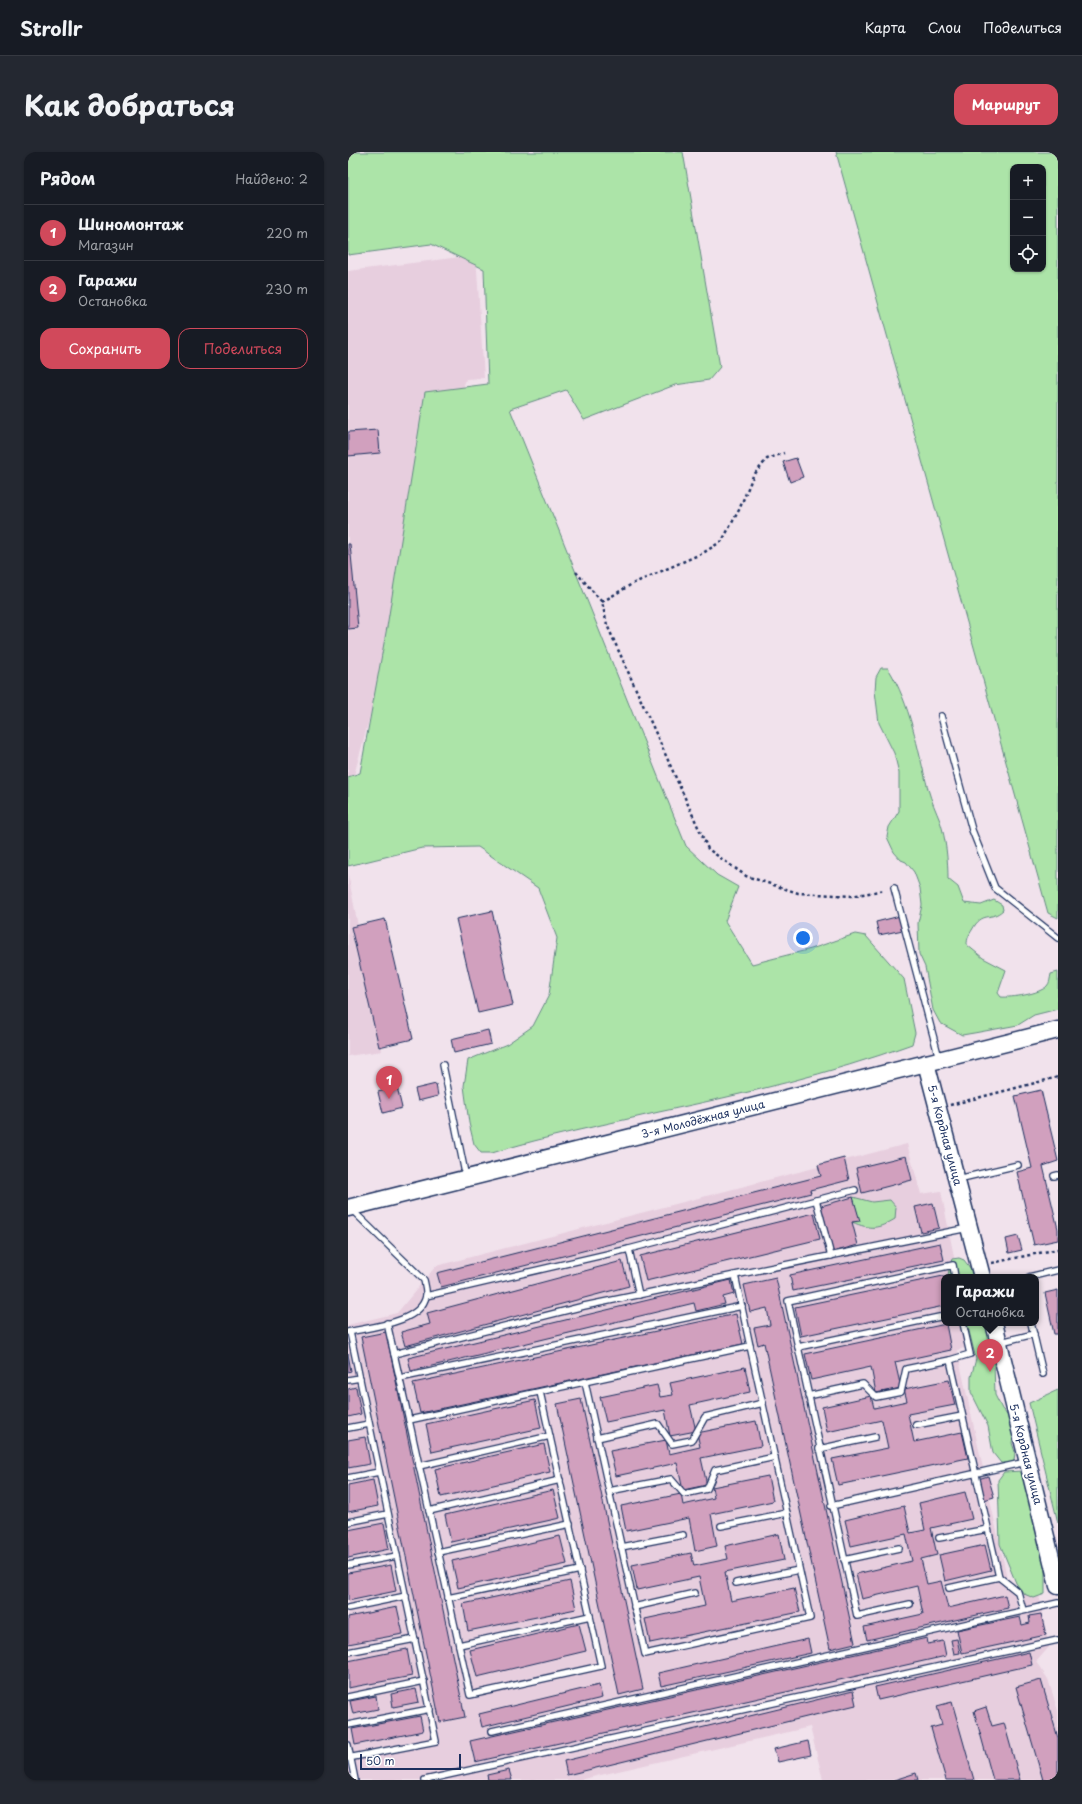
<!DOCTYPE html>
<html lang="ru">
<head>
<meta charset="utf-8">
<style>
	body { margin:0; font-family:"Playpen Sans",sans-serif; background:#242831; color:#f1f3f6 }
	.controls { position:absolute; right:12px; top:12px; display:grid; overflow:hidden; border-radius:8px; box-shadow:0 1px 3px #0004 }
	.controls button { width:36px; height:36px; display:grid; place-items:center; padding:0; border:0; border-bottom:1px solid #363941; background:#171b24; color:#f1f3f6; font:20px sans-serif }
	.scale { position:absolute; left:12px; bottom:10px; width:101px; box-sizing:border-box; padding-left:4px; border:2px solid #1b2f5e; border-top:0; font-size:11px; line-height:14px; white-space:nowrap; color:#1b2f5e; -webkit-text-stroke:3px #fff; paint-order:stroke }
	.you { position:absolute; left:455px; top:786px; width:14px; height:14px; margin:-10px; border:3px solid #fff; border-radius:50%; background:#1a73e8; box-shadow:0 0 0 6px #1a73e833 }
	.badge { display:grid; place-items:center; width:26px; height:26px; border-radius:50%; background:#d1495b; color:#fff; font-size:13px; font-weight:700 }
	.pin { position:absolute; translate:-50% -33px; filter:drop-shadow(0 1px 2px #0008) }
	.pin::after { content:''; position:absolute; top:21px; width:14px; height:12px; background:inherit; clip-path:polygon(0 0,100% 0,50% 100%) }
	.popup { position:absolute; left:593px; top:1122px; width:98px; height:52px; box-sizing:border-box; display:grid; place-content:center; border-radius:8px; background:#171b24; filter:drop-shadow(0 1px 3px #0005); font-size:13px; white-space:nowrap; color:#9ea1a6 }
	.popup b { font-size:15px; color:#f1f3f6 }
	.popup::after { content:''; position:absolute; left:50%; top:100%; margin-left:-8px; border:8px solid transparent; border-top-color:#171b24 }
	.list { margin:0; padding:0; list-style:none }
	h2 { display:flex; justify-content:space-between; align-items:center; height:52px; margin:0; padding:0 16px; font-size:17px }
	h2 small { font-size:13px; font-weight:400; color:#9ea1a6 }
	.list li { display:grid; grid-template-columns:26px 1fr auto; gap:12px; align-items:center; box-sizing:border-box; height:56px; padding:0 16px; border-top:1px solid #363941 }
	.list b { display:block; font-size:15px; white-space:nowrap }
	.list p { margin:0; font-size:13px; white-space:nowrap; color:#9ea1a6 }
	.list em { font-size:13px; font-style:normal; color:#9ea1a6 }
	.actions { display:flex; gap:8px; padding:12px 16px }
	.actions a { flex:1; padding:9px 0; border:1px solid #d1495b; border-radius:12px; text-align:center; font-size:14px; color:#d1495b }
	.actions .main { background:#d1495b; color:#fff }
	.icon { flex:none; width:22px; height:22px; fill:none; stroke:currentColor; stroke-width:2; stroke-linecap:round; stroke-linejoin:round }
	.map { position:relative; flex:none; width:710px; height:1628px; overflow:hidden; border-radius:12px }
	header { display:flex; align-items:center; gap:24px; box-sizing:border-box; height:56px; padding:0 20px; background:#171b24; border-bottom:1px solid #363941 }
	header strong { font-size:19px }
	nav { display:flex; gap:22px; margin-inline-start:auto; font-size:14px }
	.intro { display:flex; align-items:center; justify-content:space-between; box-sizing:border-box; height:96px; padding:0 24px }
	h1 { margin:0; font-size:28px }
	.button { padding:10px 18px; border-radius:12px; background:#d1495b; color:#fff; font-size:14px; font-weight:700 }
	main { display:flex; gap:24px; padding:0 24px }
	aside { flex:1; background:#171b24; border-radius:12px; box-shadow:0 1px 3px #0004 }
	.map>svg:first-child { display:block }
</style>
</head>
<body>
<header>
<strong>Strollr</strong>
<nav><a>Карта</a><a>Слои</a><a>Поделиться</a></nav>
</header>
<div class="intro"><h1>Как добраться</h1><a class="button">Маршрут</a></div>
<main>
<aside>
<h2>Рядом<small>Найдено: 2</small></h2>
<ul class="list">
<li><span class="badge">1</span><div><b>Шиномонтаж</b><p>Магазин</p></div><em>220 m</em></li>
<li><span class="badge">2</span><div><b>Гаражи</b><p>Остановка</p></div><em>230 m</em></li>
</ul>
<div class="actions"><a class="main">Сохранить</a><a>Поделиться</a></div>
</aside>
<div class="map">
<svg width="710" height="1628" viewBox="0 0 710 1628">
	<rect width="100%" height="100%" fill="#f1e2ec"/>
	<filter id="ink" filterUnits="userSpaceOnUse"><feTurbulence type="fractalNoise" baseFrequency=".025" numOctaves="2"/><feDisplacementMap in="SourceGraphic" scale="8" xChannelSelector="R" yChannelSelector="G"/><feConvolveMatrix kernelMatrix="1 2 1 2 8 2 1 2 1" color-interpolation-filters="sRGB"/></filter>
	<g filter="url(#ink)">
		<g fill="#e7cede">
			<polygon points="128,103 136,226 118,227 89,316 5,627 0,711 0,119"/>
			<polygon points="0,722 34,899 0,904"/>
			<polygon points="559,992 573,1042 593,1039 610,1125 596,1125 596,1171 618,1171 623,1194 609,1198 660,1430 691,1443 701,1495 688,1510 700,1527 710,1559 710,1628 475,1628 462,1575 231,1628 0,1628 0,1173 49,1161 88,1114"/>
		</g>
		<g fill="#ace4a8" stroke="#648a83" fill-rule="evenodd">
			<path d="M 0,0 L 335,0 L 372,215 L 361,228 L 327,233 L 236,268 L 218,238 L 162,257 L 338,694 L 369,723 L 390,735 L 377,769 L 404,812 L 463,797 L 507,782 L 518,784 L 556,827 L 567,881 L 564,892 C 482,922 396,942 311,960 C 255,973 198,984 144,1001 L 133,1001 L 126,992 L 121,971 L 116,934 L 120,908 L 159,892 L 185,874 L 201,843 L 209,786 L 190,736 L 130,695 L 74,696 L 0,714 L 0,625 L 12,621 L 39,475 L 77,240 L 140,232 L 136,117 L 83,92 L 0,103 Z"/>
			<path d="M 488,0 L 710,0 L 710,766 L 700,761 ZM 665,15 L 695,15 L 695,117 L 665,117 Z"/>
			<path d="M 533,516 L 540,516 C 563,553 569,596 580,637 C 583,648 588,659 592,669 C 598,687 600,709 600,727 L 610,735 L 616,751 L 633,753 L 646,748 L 654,753 L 655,758 C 642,770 635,758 624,778 C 621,783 619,786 619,793 L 635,806 L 658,818 L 650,841 L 653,845 C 663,846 692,842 699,834 C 702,831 702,826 703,822 L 710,820 L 710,857 L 686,863 L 670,873 L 626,881 L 614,883 L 592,871 L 585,858 L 577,815 L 571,802 L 570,771 L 574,753 L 572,736 L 566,720 L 558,710 L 553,708 L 546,700 L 539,685 L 541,675 L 551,659 L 551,621 L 546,601 L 531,571 L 527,539 L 528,525 Z"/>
			<path d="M 505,1045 L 524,1050 L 542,1048 L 548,1055 L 547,1067 C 530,1077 523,1078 504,1070 L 511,1068 Z"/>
			<polygon points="611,1106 616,1108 629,1125 600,1125 601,1116 604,1107"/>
			<polygon points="619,1171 643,1171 645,1179 647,1243 654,1257 661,1265 666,1280 664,1291 667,1300 666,1309 661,1311 653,1311 645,1301 640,1274 623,1240 623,1225 628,1207"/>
			<polygon points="710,1238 710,1371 681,1251"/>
			<polygon points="674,1319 697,1413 697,1442 686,1446 676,1442 668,1431 652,1392 650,1328 656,1320"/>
		</g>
		<g fill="#d1a0be" stroke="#1b2f5e">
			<polygon points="30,278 32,301 0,304 0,280"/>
			<polygon points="448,306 455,325 442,330 435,310"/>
			<polygon points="0,392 2,392 10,476 0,477"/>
			<polygon points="144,759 165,853 130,861 108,767"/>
			<polygon points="552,764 555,778 531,783 528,770"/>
			<polygon points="37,767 65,887 31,895 3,775"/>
			<polygon points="140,878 143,892 106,901 103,887"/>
			<polygon points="88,932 90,944 70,949 67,937"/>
			<polygon points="49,935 54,956 35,961 30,940"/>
			<polygon points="693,938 710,1009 695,1014 710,1077 710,1088 686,1093 669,1020 684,1016 667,944"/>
			<polygon points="558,1004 564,1028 514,1041 508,1016"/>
			<polygon points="496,1006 501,1028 462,1038 463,1041 93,1135 89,1121 473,1024 470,1013"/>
			<polygon points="505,1045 512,1069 504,1070 510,1093 485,1100 473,1054"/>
			<polygon points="585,1051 591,1076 573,1080 567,1055"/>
			<polygon points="466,1061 472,1087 298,1129 292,1104"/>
			<polygon points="670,1084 674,1098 661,1101 658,1087"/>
			<polygon points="592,1091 596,1108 445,1139 442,1123"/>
			<polygon points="274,1109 281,1134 57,1194 53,1180 82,1172 79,1161"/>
			<polygon points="600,1123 600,1125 596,1125 596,1154 453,1184 447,1155"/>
			<polygon points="428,1126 507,1491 482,1497 416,1191 410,1193 406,1176 422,1173 419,1156 402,1160 396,1133"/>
			<polygon points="383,1128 386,1142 375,1145 377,1152 348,1159 346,1151 63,1219 60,1206"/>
			<polygon points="710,1138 710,1182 706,1182 697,1141"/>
			<polygon points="388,1162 395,1192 72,1261 65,1231"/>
			<polygon points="598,1172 603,1198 547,1210 553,1236 528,1241 523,1215 463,1228 457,1202"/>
			<polygon points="38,1180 117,1565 92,1570 13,1185"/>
			<polygon points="0,1202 3,1219 0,1220"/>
			<polygon points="397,1215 402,1240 342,1253 348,1279 322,1284 317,1258 258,1270 252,1245 309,1233 312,1245 325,1243 322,1231"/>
			<polygon points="601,1228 607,1253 560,1262 566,1290 614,1280 620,1306 490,1333 484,1307 540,1296 534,1268 479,1280 474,1255 523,1244 526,1256 559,1249 556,1237"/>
			<polygon points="8,1235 13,1262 0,1265 0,1237"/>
			<polygon points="233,1247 295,1537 271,1543 209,1252"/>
			<polygon points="187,1248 193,1276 84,1300 78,1272"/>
			<polygon points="408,1269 413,1294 353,1306 359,1333 335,1338 329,1311 268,1324 262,1299 318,1288 321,1302 352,1295 349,1281"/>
			<polygon points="17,1285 22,1312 0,1316 0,1288"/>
			<polygon points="196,1292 202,1320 93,1345 87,1317"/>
			<polygon points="420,1324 425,1349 363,1362 369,1394 347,1399 341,1366 278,1379 273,1354 333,1342 335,1353 366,1346 364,1335"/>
			<polygon points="640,1324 646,1345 636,1348 630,1327"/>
			<polygon points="25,1328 30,1354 0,1360 0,1333"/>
			<polygon points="205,1338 212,1366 103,1390 97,1363"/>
			<polygon points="617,1340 624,1367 583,1376 589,1403 573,1407 579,1432 593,1429 600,1456 657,1443 660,1456 519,1488 516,1475 575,1462 569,1434 514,1447 508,1422 564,1409 558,1382 503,1394 497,1368 556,1354 562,1381 577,1378 571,1351"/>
			<polygon points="36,1371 41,1397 0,1406 0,1378"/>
			<polygon points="431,1382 436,1408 377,1420 383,1449 446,1436 452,1460 302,1491 297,1467 357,1454 351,1425 289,1438 284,1413 343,1401 346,1414 380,1407 377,1394"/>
			<polygon points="212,1384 219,1412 110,1436 104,1409"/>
			<polygon points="637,1393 643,1418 597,1429 591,1403"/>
			<polygon points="43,1413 48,1439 0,1449 0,1421"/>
			<polygon points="222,1429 228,1457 120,1479 115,1452"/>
			<polygon points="49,1455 55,1482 0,1492 0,1465"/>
			<polygon points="693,1462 698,1483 614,1501 609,1478 672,1465 674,1473 682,1471 681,1464"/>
			<polygon points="231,1472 238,1499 129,1525 122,1498"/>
			<polygon points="579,1486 580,1492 595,1489 598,1504 127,1610 122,1589"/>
			<polygon points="460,1487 463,1501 313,1534 310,1521"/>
			<polygon points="609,1487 612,1501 606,1502 603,1488"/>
			<polygon points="59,1497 64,1524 0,1536 0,1509"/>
			<polygon points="681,1500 684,1513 530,1548 527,1535"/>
			<polygon points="693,1528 710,1586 710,1628 695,1628 668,1535"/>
			<polygon points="251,1533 254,1546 134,1575 131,1562"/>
			<polygon points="68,1537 71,1550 45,1555 43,1542"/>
			<polygon points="505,1539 508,1553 219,1623 216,1609"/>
			<polygon points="28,1544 30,1557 5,1562 2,1549"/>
			<polygon points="604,1550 626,1628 598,1628 583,1576 594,1573 589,1554"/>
			<polygon points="638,1555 644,1574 656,1571 672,1628 645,1628 626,1559"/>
			<polygon points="72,1564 75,1579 7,1593 4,1577"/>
			<polygon points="460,1589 463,1603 430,1610 426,1597"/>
			<polygon points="161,1618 164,1628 140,1628 139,1623"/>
			<polygon points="568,1621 570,1628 546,1628"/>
		</g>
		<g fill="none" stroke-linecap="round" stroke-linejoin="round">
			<g stroke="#1b2f5e" stroke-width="8">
				<g id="lane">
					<polyline points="593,564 624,678 647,736 710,786"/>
					<polyline points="546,736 591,906"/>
					<polyline points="95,913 118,1026"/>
					<polyline points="706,1024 710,1023"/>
					<polyline points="610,1027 670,1013"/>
					<polyline points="468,1048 483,1104"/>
					<polyline points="281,1097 291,1143"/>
					<polyline points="681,1125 710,1118"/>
					<polyline points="78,1144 281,1097 507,1038"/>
					<polyline points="39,1171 61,1268"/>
					<polyline points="615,1171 622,1202 602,1208 651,1425 670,1440 675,1458"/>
					<polyline points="683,1171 695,1222"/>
					<path d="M 0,1180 C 22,1175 73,1171 78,1144 C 79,1139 77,1133 76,1128 L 3,1057"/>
					<polyline points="653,1190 686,1182"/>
					<polyline points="450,1195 596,1164"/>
					<polyline points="46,1202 236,1154 387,1123"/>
					<polyline points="52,1226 394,1154"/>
					<polyline points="0,1228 12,1226"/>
					<polyline points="237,1230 297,1502 462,1466 402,1194"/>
					<polyline points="192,1240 253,1514 122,1543 61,1268 402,1194 387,1123 620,1076"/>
					<polyline points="460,1244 515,1232 528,1245 553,1240 558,1217 602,1208"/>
					<polyline points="568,1273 614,1264"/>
					<polyline points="0,1276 21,1272"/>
					<polyline points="249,1286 310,1272 324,1292 344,1288 357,1265 415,1251"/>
					<polyline points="471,1297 527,1285"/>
					<polyline points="71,1314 202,1284"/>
					<polyline points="0,1326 31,1320"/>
					<polyline points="261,1339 323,1327 336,1342 359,1337 367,1318 427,1305"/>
					<polyline points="483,1354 678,1310"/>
					<polyline points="81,1359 212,1328"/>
					<polyline points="0,1370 40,1362"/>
					<polyline points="373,1374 439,1361"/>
					<polyline points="591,1386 640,1377"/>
					<polyline points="273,1395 335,1383"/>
					<polyline points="90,1400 222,1372"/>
					<polyline points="496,1408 551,1396"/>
					<polyline points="0,1413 49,1404"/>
					<polyline points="388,1431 451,1418"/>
					<polyline points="601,1436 651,1425"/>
					<polyline points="100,1446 232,1418"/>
					<polyline points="562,1452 509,1464 440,1149 605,1113 607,1125"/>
					<polyline points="286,1455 347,1441"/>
					<polyline points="0,1456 58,1444"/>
					<polyline points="111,1493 242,1464"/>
					<polyline points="0,1500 67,1487"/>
					<polyline points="0,1545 76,1529"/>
					<polyline points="0,1573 82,1557"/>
					<polyline points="144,1579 710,1451"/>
					<polyline points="0,1593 7,1628"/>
					<polyline points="0,1606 88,1589 2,1180"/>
					<polyline points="77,1628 710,1488"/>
				</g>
			</g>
			<g stroke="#1b2f5e" stroke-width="19">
				<g id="secondary">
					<polyline points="578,911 634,1125"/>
					<polyline points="0,1056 710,878"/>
					<polyline points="646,1171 710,1434"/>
				</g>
			</g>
			<g stroke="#1b2f5e" stroke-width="2.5" stroke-dasharray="3 3" stroke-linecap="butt">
				<polyline points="228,420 254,450 259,473 360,697 398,724 450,741 504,744 537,738"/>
				<polyline points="254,450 284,432 355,401 374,389 391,358 405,324 419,307 436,301"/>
				<polyline points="602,953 710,925"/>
				<polyline points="644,1111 710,1097"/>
			</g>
			<use href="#lane" stroke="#fff" stroke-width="5.5"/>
			<use href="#secondary" stroke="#fff" stroke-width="16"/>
		</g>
	</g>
	<g text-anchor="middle" stroke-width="4" stroke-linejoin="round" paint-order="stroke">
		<g font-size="11" fill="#1b2f5e" stroke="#fff">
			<text transform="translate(355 967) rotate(-14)" y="4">3-я Молодёжная улица</text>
			<text transform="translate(597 983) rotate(75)" y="4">5-я Кордная улица</text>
			<text transform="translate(678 1302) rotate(76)" y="4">5-я Кордная улица</text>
		</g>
	</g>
</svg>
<div class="controls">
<button>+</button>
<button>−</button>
<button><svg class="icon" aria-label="locate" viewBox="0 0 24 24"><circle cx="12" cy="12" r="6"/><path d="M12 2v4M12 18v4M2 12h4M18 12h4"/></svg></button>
</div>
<div class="scale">50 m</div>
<div class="you"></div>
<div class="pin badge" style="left:41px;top:947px">1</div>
<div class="pin badge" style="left:642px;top:1220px">2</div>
<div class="popup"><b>Гаражи</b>Остановка</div>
</div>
</main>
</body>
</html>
